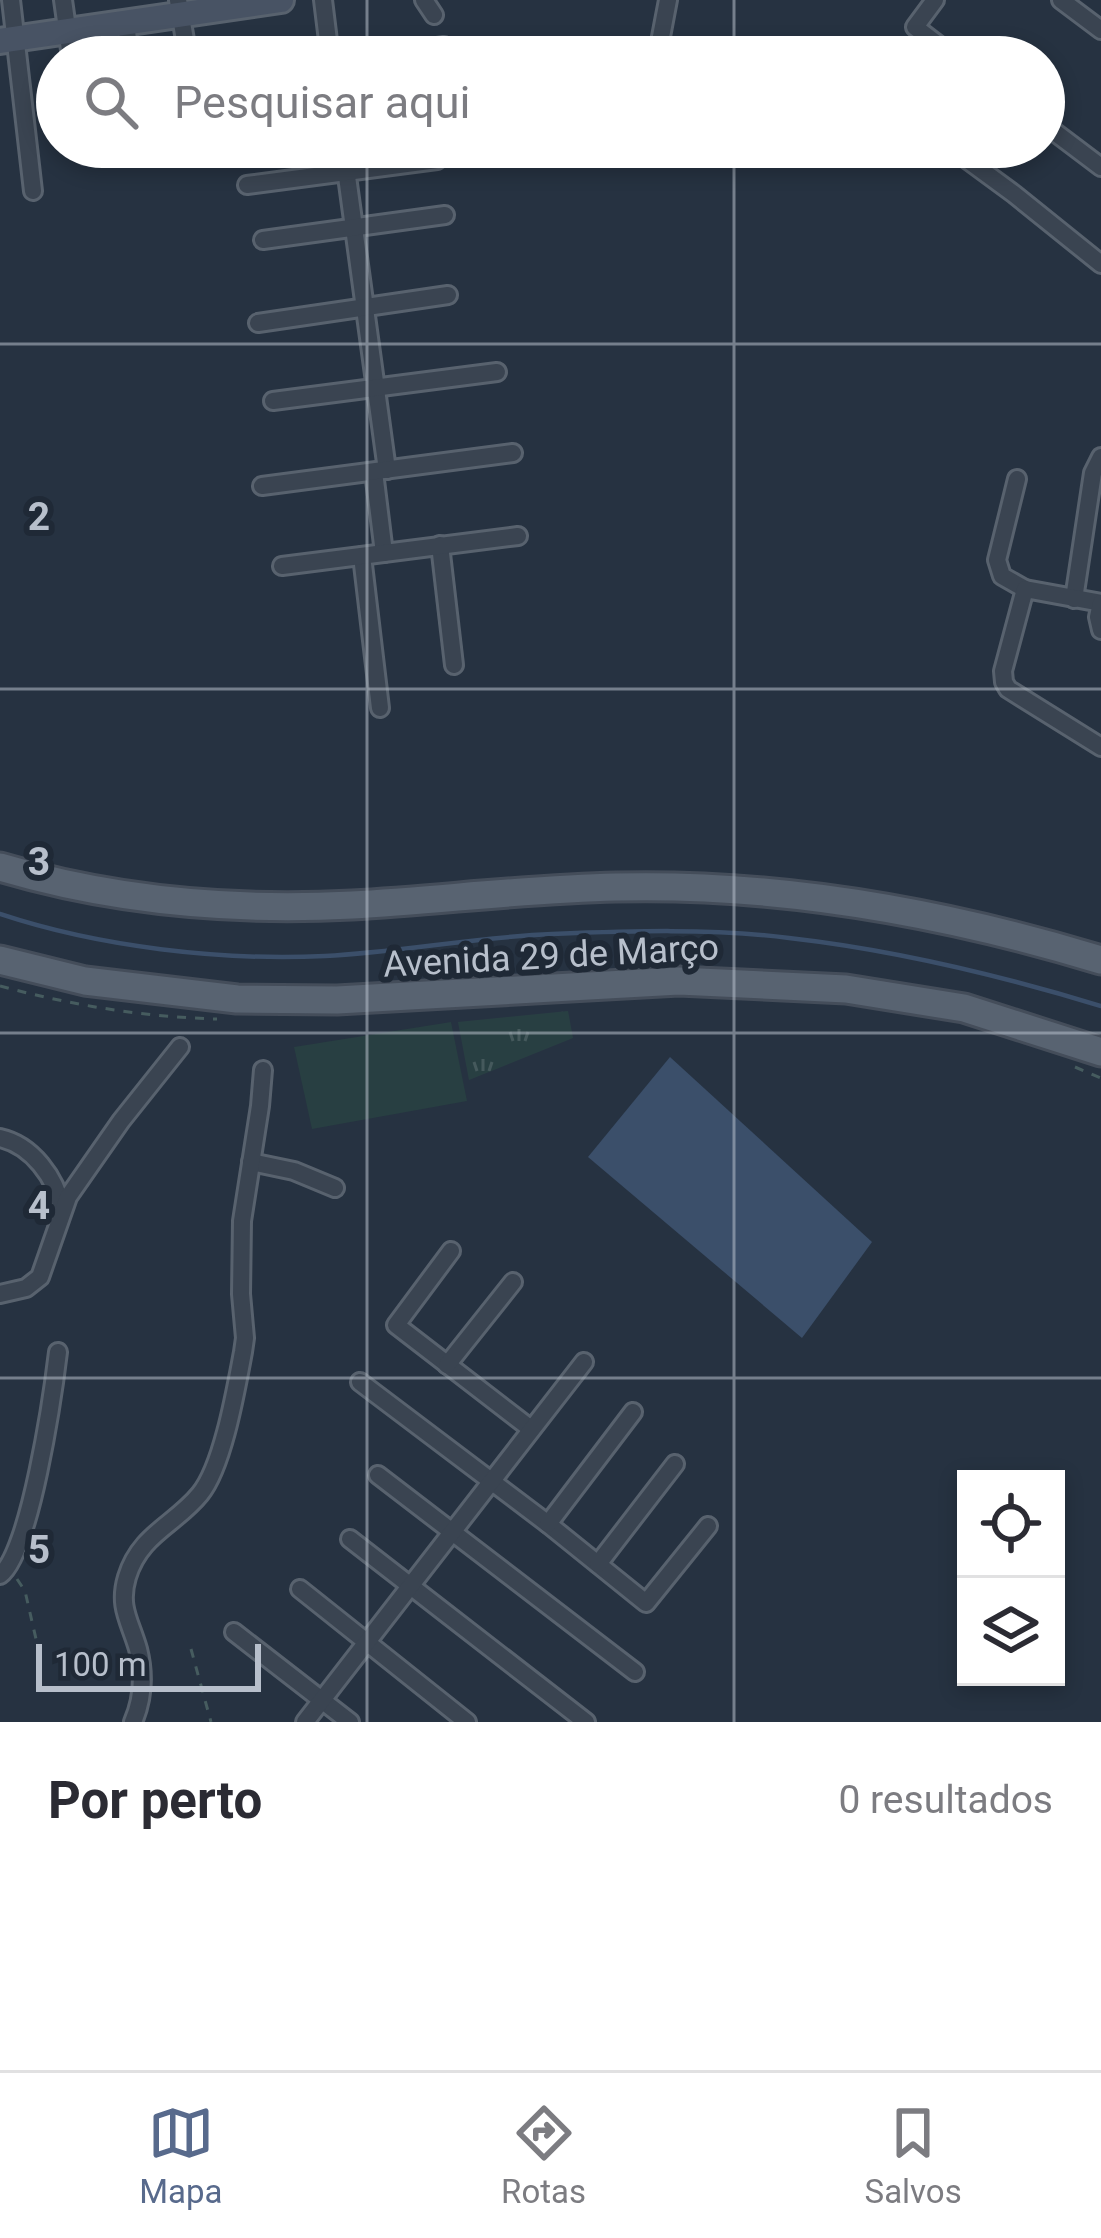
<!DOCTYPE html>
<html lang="pt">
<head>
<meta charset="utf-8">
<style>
	body { margin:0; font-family:Roboto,sans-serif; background:#f7f7f7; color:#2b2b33 }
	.controls { position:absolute; right:36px; bottom:36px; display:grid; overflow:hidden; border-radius:0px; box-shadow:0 6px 18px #0003 }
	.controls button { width:108px; height:108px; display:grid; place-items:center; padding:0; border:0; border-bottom:3px solid #e1e1e2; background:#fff; color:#2b2b33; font:60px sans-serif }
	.scale { position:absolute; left:36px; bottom:30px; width:225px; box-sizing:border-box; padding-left:12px; border:6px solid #b7bfcb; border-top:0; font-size:33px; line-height:42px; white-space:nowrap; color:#b7bfcb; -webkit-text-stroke:9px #1f2936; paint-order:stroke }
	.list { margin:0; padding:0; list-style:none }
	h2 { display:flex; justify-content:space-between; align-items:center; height:156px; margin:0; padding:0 48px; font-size:51px }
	h2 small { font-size:39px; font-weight:400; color:#7c7c81 }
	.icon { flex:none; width:66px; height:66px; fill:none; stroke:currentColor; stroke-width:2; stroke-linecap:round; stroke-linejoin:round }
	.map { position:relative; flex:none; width:1101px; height:1722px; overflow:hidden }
	.search { position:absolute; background:#fff; box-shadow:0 6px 18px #0003; left:36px; right:36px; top:36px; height:132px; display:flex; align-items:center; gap:30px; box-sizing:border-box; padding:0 42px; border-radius:66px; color:#7c7c81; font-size:45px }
	.sheet { height:348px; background:#fff }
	nav { display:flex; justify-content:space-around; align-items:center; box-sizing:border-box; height:168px; border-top:3px solid #e1e1e2; background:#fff; font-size:33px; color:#7c7c81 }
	nav a { display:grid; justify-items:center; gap:6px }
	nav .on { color:#586a8c }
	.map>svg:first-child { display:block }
</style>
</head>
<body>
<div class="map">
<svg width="1101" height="1722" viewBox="0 0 1101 1722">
	<defs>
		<pattern id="park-tufts" width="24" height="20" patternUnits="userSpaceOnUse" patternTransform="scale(3)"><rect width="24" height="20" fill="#283f42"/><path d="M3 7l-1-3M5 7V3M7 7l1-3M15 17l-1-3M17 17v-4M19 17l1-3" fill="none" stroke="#45595c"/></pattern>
	</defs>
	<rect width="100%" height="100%" fill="#263241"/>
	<polygon fill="url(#park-tufts)" points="568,1011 573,1038 469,1080 458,1022"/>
	<polygon fill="#283f42" points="451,1022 467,1101 312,1129 294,1047"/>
	<polygon fill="#3b4f6a" points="670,1057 872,1242 802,1338 588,1157"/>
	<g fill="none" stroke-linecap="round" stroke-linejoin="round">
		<path stroke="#3b4f6a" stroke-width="4.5" d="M 0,914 C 99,947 221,961 325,956 C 401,952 476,937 552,934 C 630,931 712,928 789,938 C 895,950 999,975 1101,1006"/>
		<g stroke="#58626e" stroke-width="22">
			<g id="street">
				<polyline points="11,0 33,191"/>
				<polyline points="63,0 71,57"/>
				<polyline points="178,0 188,57"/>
				<polyline points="323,0 330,57"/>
				<polyline points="424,0 434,15"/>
				<polyline points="935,0 915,27 954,57"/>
				<polyline points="1061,0 1101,30"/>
				<polyline points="126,23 130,57"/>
				<polyline points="660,42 668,0"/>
				<polyline points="370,57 444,46"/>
				<polyline points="1044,124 1101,167"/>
				<polyline points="84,147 85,155"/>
				<polyline points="343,147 387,470"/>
				<polyline points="950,147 1014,194 1101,264"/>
				<polyline points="247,185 437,160"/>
				<polyline points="263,240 445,215"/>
				<polyline points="258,323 448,295"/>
				<polyline points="273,401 497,372"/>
				<polyline points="374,472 384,553"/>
				<polyline points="1017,479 997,560 1002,576 1025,589"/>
				<polyline points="262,486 513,453"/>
				<polyline points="440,545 454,665"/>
				<polyline points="362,556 380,708"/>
				<polyline points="282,566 518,536"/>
				<polyline points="1074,599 1093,473 1101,457"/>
				<polyline points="1101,603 1025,589 1003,671 1004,682 1008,689 1101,747"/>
				<polyline points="1101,603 1098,617 1101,630"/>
				<path d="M 0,1138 C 32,1145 56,1178 62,1209"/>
				<polyline points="251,1162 294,1171 335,1188"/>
				<polyline points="451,1251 396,1325 531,1429"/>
				<polyline points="0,1294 26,1288 40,1277 68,1197 121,1121 180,1047"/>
				<polyline points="447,1365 513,1282"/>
				<polyline points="360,1382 548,1524 646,1603 708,1526"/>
				<polyline points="378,1475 635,1672"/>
				<polyline points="548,1524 633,1412"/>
				<polyline points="350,1539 586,1722"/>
				<polyline points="598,1564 675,1464"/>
				<path d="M 0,1575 C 30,1554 53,1394 58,1352"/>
				<polyline points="300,1589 467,1722"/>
				<polyline points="234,1632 350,1722"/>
				<path d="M 133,1722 C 143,1699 144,1673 138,1649 C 130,1621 118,1607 127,1577 C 140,1534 175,1525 200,1494 C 223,1466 236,1389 243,1352 L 245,1338 L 241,1294 L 242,1221 L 260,1106 L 263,1070"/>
				<polyline points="305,1722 584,1362"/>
			</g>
		</g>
		<g stroke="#58626e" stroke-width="30">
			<polyline id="secondary" points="0,41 281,0"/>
		</g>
		<g stroke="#444d5a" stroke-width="33">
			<g id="primary">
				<path d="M 0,867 C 114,901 234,911 352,905 C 440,900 528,889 616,887 C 781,883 943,912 1101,960"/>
				<polyline points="0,960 85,981 237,999 337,1000 679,981 846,989 964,1008 1101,1052"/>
			</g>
		</g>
		<g stroke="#465c5f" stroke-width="3" stroke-dasharray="9 9" stroke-linecap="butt">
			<path d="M 0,986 C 71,1005 143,1017 217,1019"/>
			<polyline points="1075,1067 1101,1078"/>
			<polyline points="17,1579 25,1591 39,1652"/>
			<polyline points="191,1649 211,1722"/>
		</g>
		<use href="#street" stroke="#3a4451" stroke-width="16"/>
		<use href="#secondary" stroke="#485364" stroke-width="24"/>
		<use href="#primary" stroke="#586371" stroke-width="27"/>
	</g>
	<path fill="none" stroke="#b7bfcb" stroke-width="3" stroke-opacity="0.55" d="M 367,0 L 367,57M 734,0 L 734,57M 367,147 L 367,1722M 734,147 L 734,1722M 0,344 L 1101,344M 0,689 L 1101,689M 0,1033 L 1101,1033M 0,1378 L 1101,1378"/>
	<g text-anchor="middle" stroke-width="12" stroke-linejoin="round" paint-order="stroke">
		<g font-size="36" fill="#b7bfcb" stroke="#1f2936">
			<text transform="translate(551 955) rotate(-3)" y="13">Avenida 29 de Março</text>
		</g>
	</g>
	<g font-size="39" text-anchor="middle" font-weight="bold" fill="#b7bfcb" stroke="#1f2936" stroke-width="12" stroke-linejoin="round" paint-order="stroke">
		<text x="39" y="530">2</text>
		<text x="39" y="875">3</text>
		<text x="39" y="1219">4</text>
		<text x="39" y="1563">5</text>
	</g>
</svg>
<div class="controls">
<button><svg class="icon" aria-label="locate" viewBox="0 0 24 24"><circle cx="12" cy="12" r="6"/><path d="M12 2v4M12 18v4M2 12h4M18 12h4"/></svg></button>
<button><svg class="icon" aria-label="layers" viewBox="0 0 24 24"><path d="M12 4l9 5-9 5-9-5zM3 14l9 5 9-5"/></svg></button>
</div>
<div class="scale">100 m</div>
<div class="search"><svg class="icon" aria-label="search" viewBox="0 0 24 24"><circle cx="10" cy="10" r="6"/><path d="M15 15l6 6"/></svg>Pesquisar aqui</div>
</div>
<section class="sheet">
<h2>Por perto<small>0 resultados</small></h2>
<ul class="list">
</ul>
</section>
<nav>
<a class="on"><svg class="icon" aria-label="map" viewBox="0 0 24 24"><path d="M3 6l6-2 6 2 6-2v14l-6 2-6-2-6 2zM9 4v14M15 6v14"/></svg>Mapa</a>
<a><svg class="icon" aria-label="directions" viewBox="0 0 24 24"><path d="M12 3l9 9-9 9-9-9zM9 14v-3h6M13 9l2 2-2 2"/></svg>Rotas</a>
<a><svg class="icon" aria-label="saved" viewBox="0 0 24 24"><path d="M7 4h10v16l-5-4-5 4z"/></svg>Salvos</a>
</nav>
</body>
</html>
